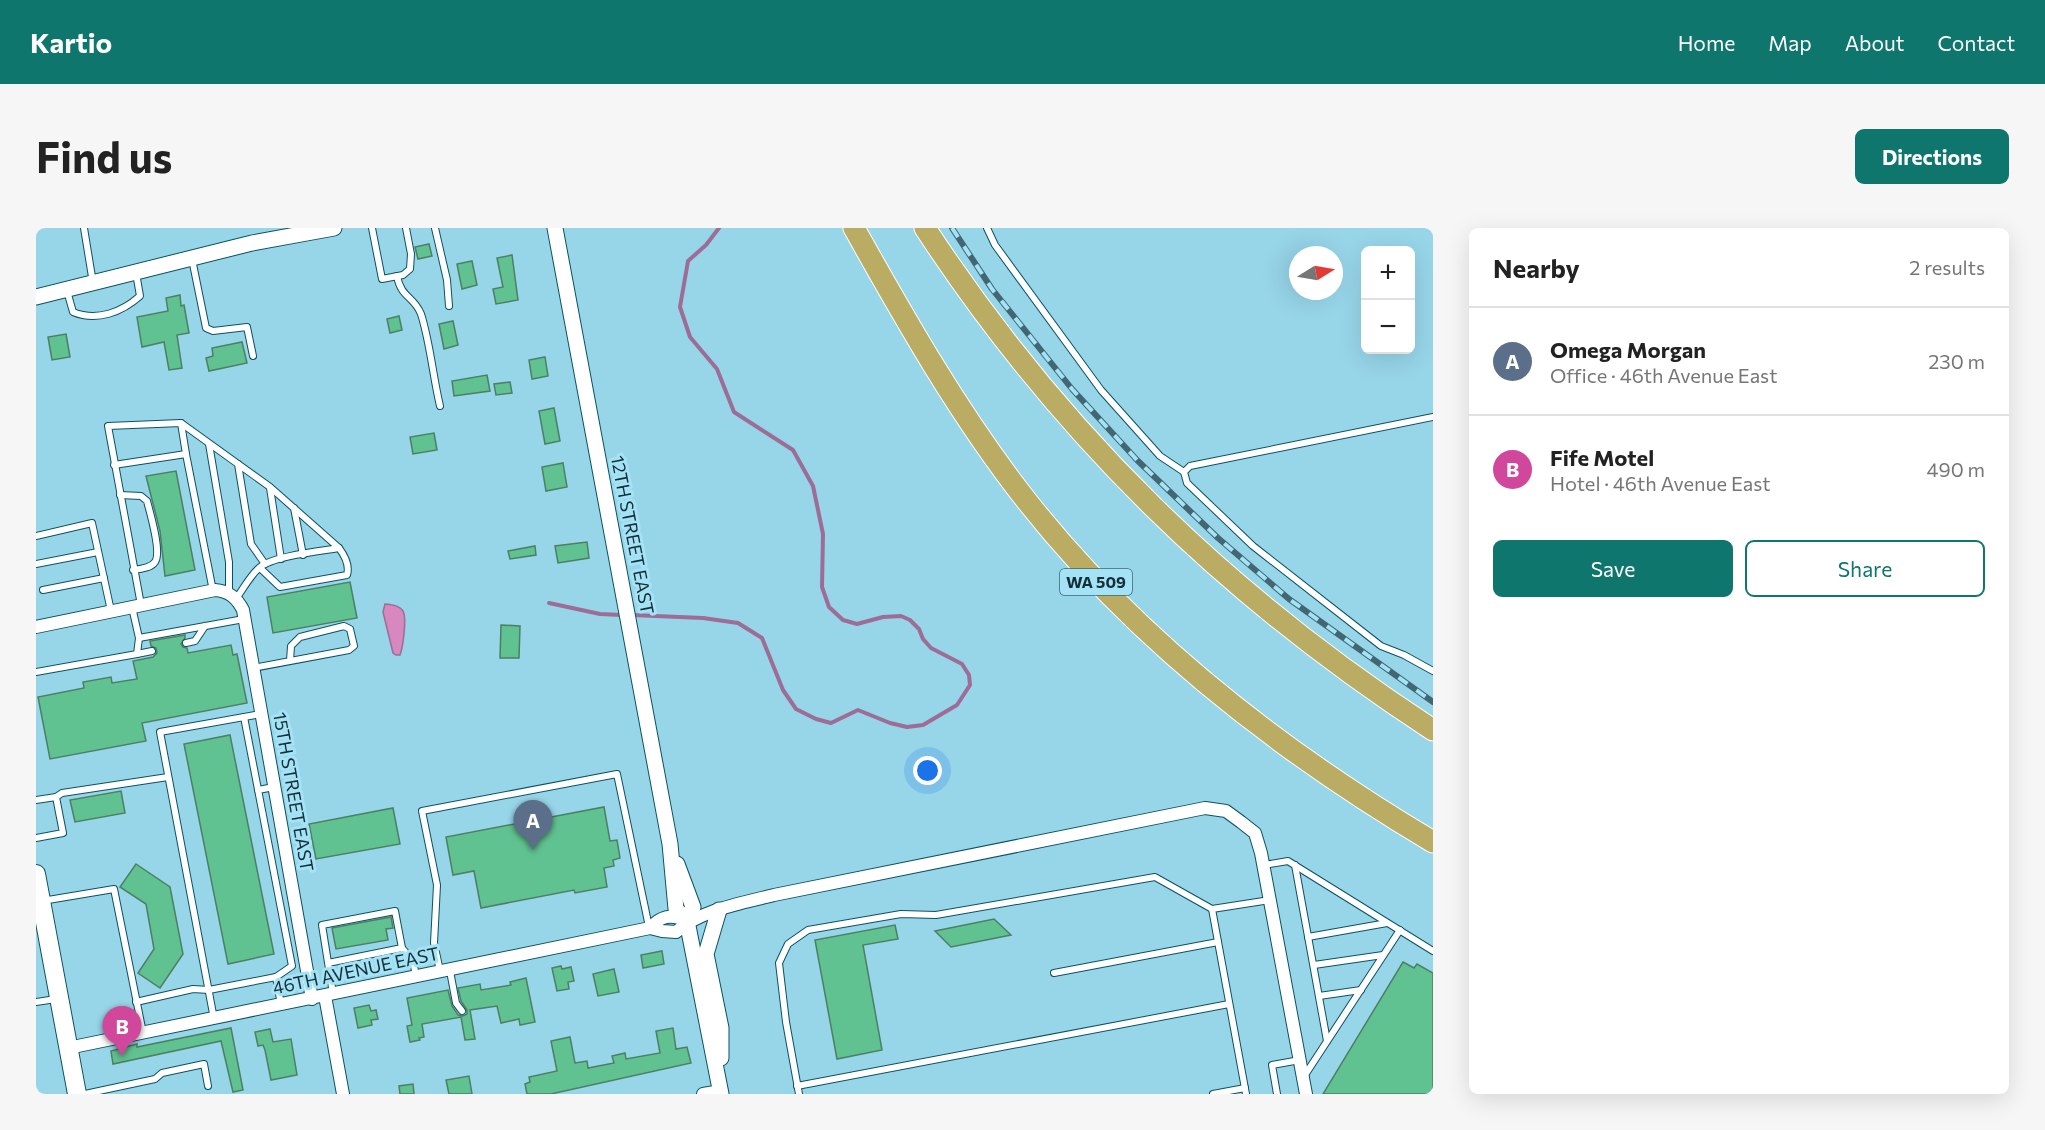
<!DOCTYPE html>
<html lang="en">
<head>
<meta charset="utf-8">
<style>
	body { margin:0; font-family:Commissioner,sans-serif; background:#f6f6f6; color:#222 }
	.controls { position:absolute; right:18px; top:18px; display:grid; overflow:hidden; border-radius:9px; box-shadow:0 6px 24px #0002 }
	.controls button { width:54px; height:54px; display:grid; place-items:center; padding:0; border:0; border-bottom:2px solid #e0e0e0; background:#fff; color:#222; font:30px sans-serif }
	.compass { position:absolute; left:1253px; top:18px; width:54px; height:54px; border-radius:50%; background:#fff; box-shadow:0 6px 24px #0002; rotate:79deg }
	.you { position:absolute; left:892px; top:543px; width:21px; height:21px; margin:-15px; border:4px solid #fff; border-radius:50%; background:#1a73e8; box-shadow:0 0 0 9px #1a73e833 }
	.badge { display:grid; place-items:center; width:39px; height:39px; border-radius:50%; background:#0f766e; color:#fff; font-size:20px; font-weight:700 }
	.pin { position:absolute; translate:-50% -50px; filter:drop-shadow(0 2px 3px #0008) }
	.pin::after { content:''; position:absolute; top:32px; width:21px; height:18px; background:inherit; clip-path:polygon(0 0,100% 0,50% 100%) }
	.list { margin:0; padding:0; list-style:none }
	h2 { display:flex; justify-content:space-between; align-items:center; height:78px; margin:0; padding:0 24px; font-size:26px }
	h2 small { font-size:20px; font-weight:400; color:#767676 }
	.list li { display:grid; grid-template-columns:39px 1fr auto; gap:18px; align-items:center; box-sizing:border-box; height:108px; padding:0 24px; border-top:2px solid #e0e0e0 }
	.list b { display:block; font-size:22px; white-space:nowrap }
	.list p { margin:0; font-size:20px; white-space:nowrap; color:#767676 }
	.list em { font-size:20px; font-style:normal; color:#767676 }
	.actions { display:flex; gap:12px; padding:18px 24px }
	.actions a { flex:1; padding:14px 0; border:2px solid #0f766e; border-radius:9px; text-align:center; font-size:21px; color:#0f766e }
	.actions .main { background:#0f766e; color:#fff }
	.map { position:relative; flex:none; width:1397px; height:866px; overflow:hidden; border-radius:9px }
	header { display:flex; align-items:center; gap:36px; box-sizing:border-box; height:84px; padding:0 30px; background:#0f766e; color:#fff }
	header strong { font-size:28px }
	nav { display:flex; gap:33px; margin-inline-start:auto; font-size:21px }
	.intro { display:flex; align-items:center; justify-content:space-between; box-sizing:border-box; height:144px; padding:0 36px }
	h1 { margin:0; font-size:42px }
	.button { padding:15px 27px; border-radius:9px; background:#0f766e; color:#fff; font-size:21px; font-weight:700 }
	main { display:flex; gap:36px; padding:0 36px }
	aside { flex:1; background:#fff; border-radius:9px; box-shadow:0 6px 24px #0002 }
	.map>svg:first-child { display:block }
</style>
</head>
<body>
<header>
<strong>Kartio</strong>
<nav><a>Home</a><a>Map</a><a>About</a><a>Contact</a></nav>
</header>
<div class="intro"><h1>Find us</h1><a class="button">Directions</a></div>
<main>
<div class="map">
<svg width="1397" height="866" viewBox="0 0 1397 866">
	<rect width="100%" height="100%" fill="#97d5e9"/>
	<path fill="#d788be" stroke="#9d6d96" stroke-width="1.5" d="M 349,376 C 355,376 364,378 367,383 C 371,390 367,419 364,427 L 360,427 L 357,425 L 347,384 Z"/>
	<g fill="none" stroke-linecap="round" stroke-linejoin="round">
		<g stroke="#9d6d96" stroke-width="4">
			<polyline points="513,375 564,386 586,387"/>
			<polyline points="596,387 667,390 702,395 726,410 747,462 760,481 780,491 795,495 822,482 854,495 871,499 887,497 921,477 934,457 933,447 926,436 895,420 887,411 883,401 874,392 865,388 847,389 821,396 807,392 793,379 786,359 787,306 777,258 757,222 698,184 681,141 654,109 644,79 652,33 670,17 683,0"/>
		</g>
	</g>
	<g fill="#61c291" stroke="#4d7f64" stroke-width="1.5">
		<polygon points="393,16 396,28 382,31 379,19"/>
		<polygon points="476,27 482,72 460,76 457,61 467,59 461,30"/>
		<polygon points="436,33 441,57 426,61 421,36"/>
		<polygon points="144,67 145,78 148,77 153,105 141,107 146,140 133,142 128,114 106,119 101,89 132,83 130,70"/>
		<polygon points="363,88 366,102 354,105 351,91"/>
		<polygon points="417,93 422,117 408,121 403,96"/>
		<polygon points="30,106 34,129 16,132 12,109"/>
		<polygon points="206,114 211,135 173,143 170,130 177,128 176,120"/>
		<polygon points="509,129 512,148 496,151 493,132"/>
		<polygon points="451,147 454,163 418,168 416,153"/>
		<polygon points="474,154 476,165 460,167 458,156"/>
		<polygon points="518,180 524,213 509,216 503,183"/>
		<polygon points="398,205 401,222 377,226 374,209"/>
		<polygon points="527,235 531,259 510,263 506,239"/>
		<polygon points="140,243 159,342 129,348 124,303 110,248"/>
		<polygon points="551,314 553,330 522,335 519,318"/>
		<polygon points="499,318 500,327 474,331 472,323"/>
		<polygon points="314,354 321,390 237,405 231,369"/>
		<polygon points="465,397 484,398 483,430 464,430"/>
		<polygon points="149,407 149,410 145,416 147,419 151,420 152,425 195,417 197,427 201,426 211,475 106,495 110,513 14,531 2,469 48,460 47,454 75,449 76,455 101,451 97,433 117,429 121,425 120,420 115,418 114,413"/>
		<polygon points="194,507 238,726 192,736 148,516"/>
		<polygon points="85,563 89,585 39,594 34,572"/>
		<polygon points="568,579 574,613 581,612 584,630 577,632 578,638 568,640 571,659 539,665 538,662 445,680 438,643 417,647 410,609"/>
		<polygon points="357,580 364,616 280,631 273,596"/>
		<polygon points="100,636 134,659 147,726 124,760 102,745 118,721 110,676 84,659"/>
		<polygon points="355,689 357,700 350,701 352,712 300,721 296,700"/>
		<polygon points="958,691 975,707 915,719 899,703"/>
		<polygon points="859,697 862,711 827,717 846,822 801,831 779,712"/>
		<polygon points="626,723 628,736 607,740 605,727"/>
		<polygon points="1367,734 1378,740 1381,736 1397,745 1397,866 1287,866"/>
		<polygon points="525,738 526,741 535,739 538,753 532,754 533,761 521,763 516,740"/>
		<polygon points="578,741 583,764 562,768 557,746"/>
		<polygon points="490,750 499,794 484,797 483,791 465,795 461,778 434,782 439,811 429,812 425,789 386,796 388,809 383,810 384,812 374,814 371,798 376,797 371,770 412,762 416,778 422,787 427,788 431,786 431,782 425,773 422,760 444,756 445,762 475,757 474,754"/>
		<polygon points="333,777 335,783 340,782 342,791 335,792 336,797 322,800 318,780"/>
		<polygon points="195,800 207,862 197,864 185,813 77,836 75,823 101,816 101,819"/>
		<polygon points="637,800 640,821 651,819 655,835 515,866 491,866 489,856 494,854 493,849 521,843 515,813 534,809 539,835 551,833 552,840 578,835 576,828 589,825 590,831 624,825 620,803"/>
		<polygon points="234,801 237,814 255,811 261,847 235,852 229,822 227,817 222,818 219,804"/>
		<polygon points="433,848 436,866 413,866 410,852"/>
		<polygon points="377,856 378,866 364,866 363,858"/>
	</g>
	<g fill="none" stroke-linecap="round" stroke-linejoin="round">
		<g stroke="#0c5161" stroke-width="8">
			<g id="service">
				<polyline points="48,0 57,55"/>
				<polyline points="336,0 346,51 367,47 374,41 375,26 370,0"/>
				<polyline points="399,0 411,52 413,78"/>
				<polyline points="951,0 959,17 1065,162 1124,228 1148,244"/>
				<polyline points="156,31 170,100 177,103 211,99 217,128"/>
				<path d="M 361,48 C 365,70 378,68 385,86 C 394,114 397,149 404,178"/>
				<path d="M 31,63 L 37,84 C 61,94 86,84 104,68 L 100,45"/>
				<polyline points="1397,189 1154,238 1148,244 1151,255 1217,318 1345,418 1368,427 1397,443"/>
				<polyline points="145,195 150,226"/>
				<polyline points="173,216 193,334 193,365"/>
				<polyline points="202,236 215,316 229,336"/>
				<polyline points="78,237 150,226 177,363"/>
				<polyline points="234,260 245,331"/>
				<path d="M 84,267 L 105,268 L 111,273 C 114,285 126,324 119,334 C 115,340 105,341 97,342"/>
				<polyline points="258,280 267,327"/>
				<polyline points="0,308 56,295 75,383"/>
				<polyline points="0,336 62,324"/>
				<polyline points="7,362 68,350"/>
				<path d="M 200,371 C 207,361 214,348 223,340 C 236,328 285,323 303,320"/>
				<path d="M 105,377 L 72,198 L 145,195 L 234,259 L 303,320 C 309,328 314,337 311,347 L 244,359 L 224,340"/>
				<polyline points="103,410 208,391"/>
				<polyline points="150,415 159,413 169,398"/>
				<polyline points="101,426 116,423"/>
				<polyline points="217,440 313,422 318,418 314,401 308,398 264,409 255,418 254,433"/>
				<polyline points="0,444 101,426 103,410 96,379"/>
				<polyline points="222,562 238,559"/>
				<polyline points="0,572 20,569"/>
				<polyline points="0,610 27,605 20,569 26,565 132,549"/>
				<polyline points="1228,637 1252,633 1397,723"/>
				<polyline points="1259,637 1291,813"/>
				<polyline points="6,673 78,661 107,805"/>
				<polyline points="1176,681 1234,672"/>
				<polyline points="1272,709 1351,695"/>
				<polyline points="366,720 377,733 380,748"/>
				<polyline points="292,735 366,720 359,683 286,697 297,766"/>
				<polyline points="1278,737 1347,727"/>
				<polyline points="404,743 398,715 401,657 386,583 581,546 613,699"/>
				<polyline points="414,743 420,775 426,783"/>
				<polyline points="1018,745 1182,714"/>
				<polyline points="240,749 245,777"/>
				<polyline points="1283,768 1325,762"/>
				<polyline points="0,774 20,771"/>
				<polyline points="100,774 157,761 173,762 240,749 256,738 208,489"/>
				<polyline points="178,791 124,504 225,486"/>
				<polyline points="1267,850 1364,702"/>
				<polyline points="761,858 1193,776"/>
				<polyline points="49,866 119,851 126,845 168,836 172,858"/>
				<polyline points="763,866 750,794 743,735 752,716 772,702 865,686 900,687 1119,649 1176,681 1210,866"/>
				<polyline points="1177,866 1209,860"/>
				<polyline points="1241,866 1236,837 1264,832"/>
			</g>
		</g>
		<g stroke="#0c5161" stroke-width="14">
			<g id="minor">
				<path d="M 0,399 L 179,362 C 193,363 201,370 207,382 L 276,771"/>
				<path d="M 614,700 C 625,688 634,686 649,692"/>
				<polyline points="289,768 307,866"/>
				<path d="M 32,820 L 614,700 L 626,703 L 640,704 C 664,682 707,675 738,667 L 1169,580 L 1190,583 L 1205,594 L 1219,605 L 1225,625 L 1270,866"/>
				<polyline points="667,866 685,863"/>
			</g>
		</g>
		<g stroke="#0c5161" stroke-width="17">
			<g id="tertiary">
				<polyline points="519,0 634,616 640,681 651,693"/>
				<polyline points="0,69 216,15 298,0"/>
				<polyline points="641,636 657,679 651,693 685,866"/>
				<polyline points="683,682 670,726 685,800 685,830"/>
			</g>
		</g>
		<g stroke="#0c5161" stroke-width="20">
			<polyline id="secondary" points="0,646 41,866"/>
		</g>
		<g stroke="#fff" stroke-width="23">
			<g id="trunk">
				<path d="M 818,0 C 870,93 924,188 990,272 C 1101,413 1244,523 1397,614"/>
				<path d="M 889,0 C 1024,206 1191,368 1397,502"/>
			</g>
		</g>
		<use href="#service" stroke="#fff" stroke-width="6"/>
		<use href="#minor" stroke="#fff" stroke-width="12"/>
		<use href="#tertiary" stroke="#fff" stroke-width="15"/>
		<use href="#secondary" stroke="#fff" stroke-width="18"/>
		<use href="#trunk" stroke="#baac62" stroke-width="21"/>
		<g stroke="#426773" stroke-width="6">
			<polyline id="rail" points="916,0 956,61 1036,161 1101,232 1182,310 1253,371 1397,474"/>
		</g>
		<use href="#rail" stroke="#a4e2f6" stroke-width="4" stroke-dasharray="11" stroke-linecap="butt"/>
	</g>
	<g text-anchor="middle" stroke-width="6" stroke-linejoin="round" paint-order="stroke">
		<rect fill="#a4e2f6" stroke="#416570" stroke-width="1.5" x="1024" y="341" width="72" height="26" rx="4.5"/>
		<g font-size="16" font-weight="bold" fill="#162f37">
			<text x="1060" y="360">WA 509</text>
		</g>
		<g font-size="18" fill="#162f37" stroke="#a4e2f6">
			<text transform="translate(596 307) rotate(79)" y="6">12TH STREET EAST</text>
			<text transform="translate(257 564) rotate(80)" y="6">15TH STREET EAST</text>
			<text transform="translate(320 743) rotate(-12)" y="6">46TH AVENUE EAST</text>
		</g>
	</g>
</svg>
<div class="controls">
<button>+</button>
<button>−</button>
</div>
<svg class="compass" viewBox="-18 -18 36 36"><path d="M0-13l5 13h-10z" fill="#e53935"/><path d="M0 13l5-13h-10z" fill="#767676"/></svg>
<div class="you"></div>
<div class="pin badge" style="left:497px;top:622px;background:#5c6f8a">A</div>
<div class="pin badge" style="left:86px;top:828px;background:#d1479c">B</div>
</div>
<aside>
<h2>Nearby<small>2 results</small></h2>
<ul class="list">
<li><span class="badge" style="background:#5c6f8a">A</span><div><b>Omega Morgan</b><p>Office · 46th Avenue East</p></div><em>230 m</em></li>
<li><span class="badge" style="background:#d1479c">B</span><div><b>Fife Motel</b><p>Hotel · 46th Avenue East</p></div><em>490 m</em></li>
</ul>
<div class="actions"><a class="main">Save</a><a>Share</a></div>
</aside>
</main>
</body>
</html>
